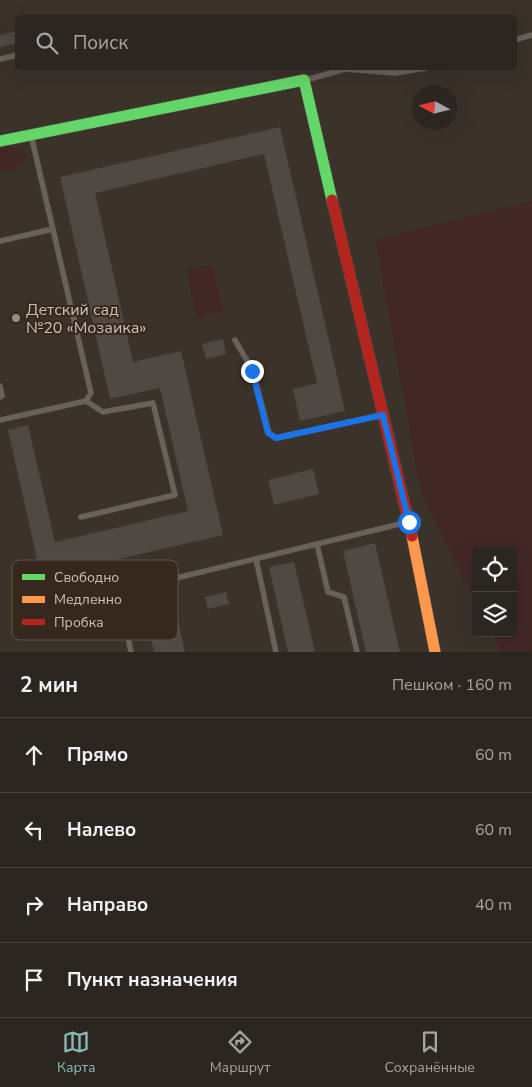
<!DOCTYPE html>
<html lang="ru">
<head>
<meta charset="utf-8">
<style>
	body { margin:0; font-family:"Nunito Sans",sans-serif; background:#38322d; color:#f1f3f6 }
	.controls { position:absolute; right:15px; bottom:15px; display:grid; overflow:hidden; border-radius:5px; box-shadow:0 5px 20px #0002 }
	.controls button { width:45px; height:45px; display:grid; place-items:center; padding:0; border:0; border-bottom:1px solid #48433e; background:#2c2620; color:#f1f3f6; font:25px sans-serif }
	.compass { position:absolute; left:412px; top:85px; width:45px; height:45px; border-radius:50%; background:#2c2620; box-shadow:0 5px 20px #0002; rotate:277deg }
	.stop { position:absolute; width:15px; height:15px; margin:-11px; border:4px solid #1a73e8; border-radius:50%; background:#fff }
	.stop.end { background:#1a73e8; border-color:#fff; box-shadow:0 1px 5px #0008 }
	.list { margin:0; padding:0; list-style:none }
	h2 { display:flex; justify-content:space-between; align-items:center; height:65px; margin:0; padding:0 20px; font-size:21px }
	h2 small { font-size:16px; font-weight:400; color:#a6a5a5 }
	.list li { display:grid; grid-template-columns:32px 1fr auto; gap:15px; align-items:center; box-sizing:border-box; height:75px; padding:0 20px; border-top:1px solid #48433e }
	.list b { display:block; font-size:19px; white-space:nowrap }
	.list em { font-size:16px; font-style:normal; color:#a6a5a5 }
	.icon { flex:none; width:28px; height:28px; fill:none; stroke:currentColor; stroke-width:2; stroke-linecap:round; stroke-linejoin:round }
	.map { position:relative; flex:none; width:532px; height:652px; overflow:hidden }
	.search { position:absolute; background:#2c2620; box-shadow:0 5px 20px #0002; left:15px; right:15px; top:15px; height:55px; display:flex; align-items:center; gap:12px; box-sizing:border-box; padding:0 18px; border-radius:5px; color:#a6a5a5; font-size:19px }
	.sheet { height:365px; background:#2c2620 }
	nav { display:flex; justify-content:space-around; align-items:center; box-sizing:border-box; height:70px; border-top:1px solid #48433e; background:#2c2620; font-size:14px; color:#a6a5a5 }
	nav a { display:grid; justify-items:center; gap:2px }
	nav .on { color:#8bbbb9 }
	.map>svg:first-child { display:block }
</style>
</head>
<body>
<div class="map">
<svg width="532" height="652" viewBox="0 0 532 652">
	<rect width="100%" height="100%" fill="#3b322a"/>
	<g fill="#422727">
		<path d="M 9,147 L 20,148 L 28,156 C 21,168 13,170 0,173 L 0,149 Z"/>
		<polygon points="532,201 532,652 501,652 491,633 513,633 513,551 476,551 476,602 421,493 375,239"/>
		<polygon points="212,264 224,311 197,318 186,270"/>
	</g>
	<g fill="#504842">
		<polygon points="18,31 18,43 0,47 0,35"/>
		<polygon points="280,127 345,411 300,421 293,389 317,383 264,154 95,193 133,362 181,351 223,535 41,577 8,430 28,425 55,542 188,511 160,388 110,399 60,177"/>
		<polygon points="223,339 226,354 206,359 202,344"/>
		<polygon points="313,469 319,494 274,505 268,480"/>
		<polygon points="375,543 400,652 366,652 343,551"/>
		<polygon points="294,562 315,652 288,652 269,567"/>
		<polygon points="226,592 229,604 208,609 205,597"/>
		<polygon points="173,599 185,652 154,652 144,605"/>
	</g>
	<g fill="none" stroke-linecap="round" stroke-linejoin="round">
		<g stroke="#554e49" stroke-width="6">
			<g id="lane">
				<polyline points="514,40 532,35"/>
				<polyline points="0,59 18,55"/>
				<polyline points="306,80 345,69 395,73 426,68"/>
				<polyline points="0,241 53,229"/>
				<polyline points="235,340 253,371 269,433 276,438 382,415"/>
				<polyline points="0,386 2,396 0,397"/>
				<polyline points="0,420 86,401 91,393 31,135"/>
				<polyline points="81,517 175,495 153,403 103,412 86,401"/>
				<polyline points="317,544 328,592 344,597 357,652"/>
				<polyline points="256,559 276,652"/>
				<polyline points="131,652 123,614 123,597 131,589 408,522"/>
			</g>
		</g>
		<g stroke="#554e49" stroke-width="12">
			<polyline id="fast" points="0,141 304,80 332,200"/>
		</g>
		<g stroke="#554e49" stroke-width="12">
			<polyline id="slow" points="412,536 435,652"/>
		</g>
		<g stroke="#554e49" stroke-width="12">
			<polyline id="jam" points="332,200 412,536"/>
		</g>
		<use href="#lane" stroke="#69615b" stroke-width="5"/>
		<use href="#fast" stroke="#63d668" stroke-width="11"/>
		<use href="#slow" stroke="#ff974d" stroke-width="11"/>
		<use href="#jam" stroke="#b3261e" stroke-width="11"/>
	</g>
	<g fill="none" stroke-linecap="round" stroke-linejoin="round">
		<polyline stroke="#1a73e8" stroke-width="6" points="252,371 268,433 276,438 383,415 409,522"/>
	</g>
	<circle fill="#998e84" stroke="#37281d" stroke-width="2" cx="16" cy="318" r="5"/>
	<g text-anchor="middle" stroke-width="4" stroke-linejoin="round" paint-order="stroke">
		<g font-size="16" fill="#ccc0b5" stroke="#37281d" text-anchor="start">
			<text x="26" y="315">Детский сад<tspan x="26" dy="18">№20 «Мозаика»</tspan></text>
		</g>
	</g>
	<rect x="12" y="560" width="166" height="80" rx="8" fill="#37281d" stroke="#64564b" stroke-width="1"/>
	<rect x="22" y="574" width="23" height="6" fill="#63d668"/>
	<rect x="22" y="596" width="23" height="7" fill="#ff974d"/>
	<rect x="22" y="619" width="23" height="6" fill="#b3261e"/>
	<g font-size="14" fill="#ccc0b5">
		<text x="54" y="582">Свободно</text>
		<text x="54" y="604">Медленно</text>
		<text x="54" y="627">Пробка</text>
	</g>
</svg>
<div class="controls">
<button><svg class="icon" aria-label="locate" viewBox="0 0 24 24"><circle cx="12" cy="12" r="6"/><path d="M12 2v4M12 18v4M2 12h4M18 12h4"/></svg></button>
<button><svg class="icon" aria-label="layers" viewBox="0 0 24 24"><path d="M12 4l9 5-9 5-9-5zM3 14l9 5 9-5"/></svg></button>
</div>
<svg class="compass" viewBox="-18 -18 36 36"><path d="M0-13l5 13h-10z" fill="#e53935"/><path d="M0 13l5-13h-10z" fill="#a6a5a5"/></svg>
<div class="stop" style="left:409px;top:522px"></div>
<div class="stop end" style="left:252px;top:371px"></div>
<div class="search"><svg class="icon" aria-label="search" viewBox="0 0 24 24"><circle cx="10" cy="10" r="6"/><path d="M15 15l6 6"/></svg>Поиск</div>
</div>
<section class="sheet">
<h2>2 мин<small>Пешком · 160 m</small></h2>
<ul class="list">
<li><svg class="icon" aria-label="ahead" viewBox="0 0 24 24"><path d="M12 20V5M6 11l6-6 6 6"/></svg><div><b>Прямо</b></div><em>60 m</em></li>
<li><svg class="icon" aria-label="left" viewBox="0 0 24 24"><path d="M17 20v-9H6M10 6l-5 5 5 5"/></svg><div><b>Налево</b></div><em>60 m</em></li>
<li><svg class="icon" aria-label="right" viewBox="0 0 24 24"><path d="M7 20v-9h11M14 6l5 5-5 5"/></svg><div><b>Направо</b></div><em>40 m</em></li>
<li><svg class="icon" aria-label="arrive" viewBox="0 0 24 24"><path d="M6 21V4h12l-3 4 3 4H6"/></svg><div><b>Пункт назначения</b></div></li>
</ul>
</section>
<nav>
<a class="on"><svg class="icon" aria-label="map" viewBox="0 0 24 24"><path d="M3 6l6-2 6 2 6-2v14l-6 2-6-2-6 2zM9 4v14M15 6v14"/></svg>Карта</a>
<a><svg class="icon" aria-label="directions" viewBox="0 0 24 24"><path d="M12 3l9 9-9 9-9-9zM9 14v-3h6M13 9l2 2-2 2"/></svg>Маршрут</a>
<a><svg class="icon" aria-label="saved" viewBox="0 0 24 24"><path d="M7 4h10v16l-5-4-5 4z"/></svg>Сохранённые</a>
</nav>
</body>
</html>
